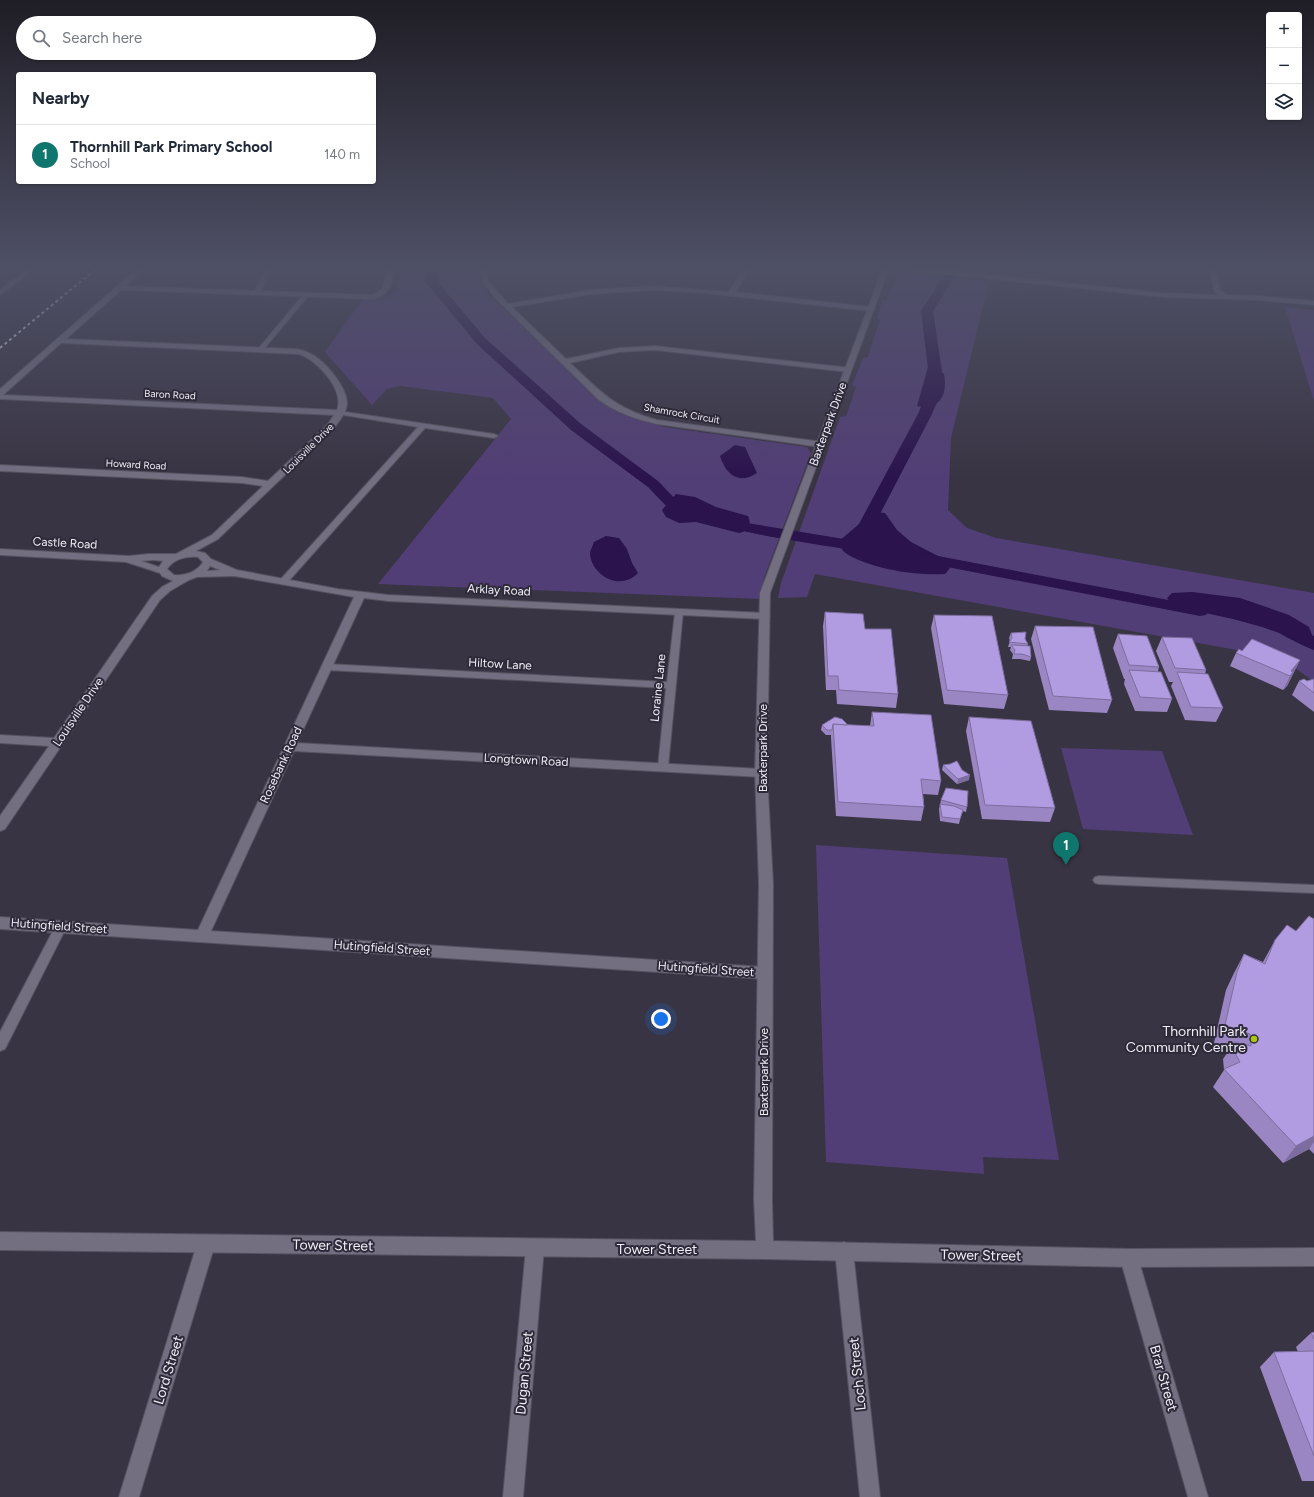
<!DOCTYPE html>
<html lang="en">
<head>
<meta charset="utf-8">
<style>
	body { margin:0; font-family:Figtree,sans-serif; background:#f2f2f3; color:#1f2937 }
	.controls { position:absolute; right:12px; top:12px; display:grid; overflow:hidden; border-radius:4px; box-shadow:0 1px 3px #0004 }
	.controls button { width:36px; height:36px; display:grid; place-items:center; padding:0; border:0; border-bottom:1px solid #e0e1e3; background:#fff; color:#1f2937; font:20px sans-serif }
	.you { position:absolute; left:661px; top:1019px; width:14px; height:14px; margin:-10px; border:3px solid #fff; border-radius:50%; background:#1a73e8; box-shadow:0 0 0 6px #1a73e833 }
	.badge { display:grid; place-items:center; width:26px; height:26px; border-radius:50%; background:#0f766e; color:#fff; font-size:13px; font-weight:700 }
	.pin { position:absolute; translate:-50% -33px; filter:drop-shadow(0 1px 2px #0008) }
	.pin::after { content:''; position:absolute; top:21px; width:14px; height:12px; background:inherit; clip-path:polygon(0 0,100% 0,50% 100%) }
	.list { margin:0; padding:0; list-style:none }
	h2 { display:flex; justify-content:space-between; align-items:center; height:52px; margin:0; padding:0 16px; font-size:17px }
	h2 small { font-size:13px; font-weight:400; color:#747a83 }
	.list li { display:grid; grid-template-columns:26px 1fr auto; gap:12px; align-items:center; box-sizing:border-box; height:60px; padding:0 16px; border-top:1px solid #e0e1e3 }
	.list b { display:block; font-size:15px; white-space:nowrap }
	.list p { margin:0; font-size:13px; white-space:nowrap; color:#747a83 }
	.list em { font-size:13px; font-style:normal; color:#747a83 }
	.icon { flex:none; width:22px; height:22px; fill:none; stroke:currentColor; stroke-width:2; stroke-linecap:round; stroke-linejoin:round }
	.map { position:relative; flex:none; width:1314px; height:1497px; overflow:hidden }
	.search { position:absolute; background:#fff; box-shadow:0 1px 3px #0004; left:16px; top:16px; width:360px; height:44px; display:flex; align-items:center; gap:10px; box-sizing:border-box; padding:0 14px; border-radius:22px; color:#747a83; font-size:15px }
	.panel { position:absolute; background:#fff; box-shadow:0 1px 3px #0004; left:16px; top:72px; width:360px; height:112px; border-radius:4px }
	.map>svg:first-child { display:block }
</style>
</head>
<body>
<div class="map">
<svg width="1314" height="1497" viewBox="0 0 1314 1497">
	<rect width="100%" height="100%" fill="#393443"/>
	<g fill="#523e76">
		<path d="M 401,268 L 479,268 L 479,274 L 488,295 L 513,317 L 600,402 L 621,414 L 664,427 L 807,447 L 811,453 L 764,578 L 760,599 L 378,584 L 511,419 L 493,398 L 400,386 L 387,389 L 372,405 L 325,352 L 363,299 C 375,299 386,299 396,292 Z"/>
		<polygon points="930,268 991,268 989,272 983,273"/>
		<polygon points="894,272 989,281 951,438 948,510 967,528 996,538 1314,593 1314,682 1282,658 815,574 807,597 778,598 781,583 840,417 846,416 856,387 852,385 863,358 868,357 880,320 877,318 882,301 887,300 896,279 893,277"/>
		<polygon points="1285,307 1314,310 1314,401"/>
		<polygon points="1061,748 1162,751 1193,835 1083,829"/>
		<polygon points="816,845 1007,858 1059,1160 983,1157 984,1174 826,1162"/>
	</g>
	<g fill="#2b134d">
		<path d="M 928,367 L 935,367 L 944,374 C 948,394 940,411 917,406 Z"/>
		<path d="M 735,445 L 745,447 L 757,473 C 739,485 726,475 720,456 Z"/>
		<path d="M 676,494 L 695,497 L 716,507 L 748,516 C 752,525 748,531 739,533 L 696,522 L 679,523 L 666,517 L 662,510 Z"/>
		<path d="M 873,512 L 885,513 L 897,530 L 911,542 L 940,557 L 950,568 L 945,574 C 917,576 871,569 847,554 C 843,552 840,546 838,542 Z"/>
		<path d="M 606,536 L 619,538 L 627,549 L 632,563 L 638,573 C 635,576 631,579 627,580 C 611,586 591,571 590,554 C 590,551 593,545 594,542 Z"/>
		<polygon points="1192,592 1240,598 1289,615 1309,627 1312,635 1291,637 1262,627 1233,619 1173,606 1167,598 1172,593"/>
	</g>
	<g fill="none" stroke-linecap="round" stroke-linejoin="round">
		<g fill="#2b134d" fill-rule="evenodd">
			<polygon points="428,268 438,268 437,281 485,338 581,424 658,481 679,503 700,509 702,512 700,515 694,517 669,509 648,487 571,430 477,344 425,281"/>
			<path d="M 949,273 L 955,276 L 933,311 L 944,385 L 932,414 L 868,537 L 866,540 L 861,542 L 870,544 L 872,547 L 870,550 L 864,552 C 843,548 723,532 715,521 L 717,518 L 723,516 L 741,522 L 856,541 L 852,537 L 918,414 L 930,385 L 921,311 L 945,274 Z"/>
			<polygon points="917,552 1200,606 1206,607 1209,611 1206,615 1200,616 911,560 909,557 911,554"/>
			<path d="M 1278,621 L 1314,636 L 1314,650 C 1307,648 1273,631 1269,626 L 1272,622 Z"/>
		</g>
		<g stroke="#56525f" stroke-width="2">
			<g id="lane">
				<polygon points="304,294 309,295 263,350 259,350 259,348"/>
				<polygon points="339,411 494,434 498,436 494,438 425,428 286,584 280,584 279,582 280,580 418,427 337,414 336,413"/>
				<polygon points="679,609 683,612 668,767 667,769 659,769 658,767 666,688 327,670 322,667 327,664 667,682 675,612"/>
				<polygon points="1099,876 1314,885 1314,893 1099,884 1095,883 1093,880 1095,877"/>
				<polygon points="61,921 65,923 67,926 5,1049 0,1051 0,1032 57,923"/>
			</g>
		</g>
		<g stroke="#56525f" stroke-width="2">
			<g id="street">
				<polygon points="29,268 36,268 0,295 0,290"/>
				<path d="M 138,268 L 145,268 L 125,286 L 255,291 L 266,268 L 272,268 L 261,291 L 373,295 L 382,289 L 388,268 L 394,268 C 391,285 392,294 373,299 L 121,290 L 66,339 L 296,349 C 301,350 306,351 311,354 C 325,361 347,387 347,403 C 347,412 339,421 334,428 L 218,539 L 196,551 L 205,553 L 211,559 L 237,570 L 338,589 L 388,595 L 765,613 L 770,616 L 765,619 L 388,601 L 364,598 L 297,743 L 761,769 L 765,770 L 767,773 L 765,776 L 761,777 L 294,751 L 211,931 L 765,967 L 770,969 L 772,973 L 770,977 L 765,979 L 0,929 L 0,917 L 198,930 L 354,597 L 234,576 L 197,577 L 189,580 L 170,591 L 160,600 L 5,829 L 0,831 L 0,816 L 49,746 L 0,743 L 0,735 L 54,738 L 152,596 L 162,587 L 173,581 L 162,576 L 160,573 L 126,562 L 0,555 L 0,549 L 129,556 L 148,554 L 176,554 L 212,535 L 263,486 L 242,483 L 0,471 L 0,465 L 242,477 L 268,481 L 328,424 L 334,415 L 0,399 L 0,389 ZM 61,343 L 299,354 C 317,360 345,390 337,410 L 3,395 ZM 198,557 L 203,562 C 197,572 185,576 174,575 L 167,569 C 174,559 186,556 198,557 ZM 154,560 L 163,561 L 159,567 L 141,561 ZM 210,566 L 220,570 L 207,571 Z"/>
				<path d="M 480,268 L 486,268 L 489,282 L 508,304 L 591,290 L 653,286 L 729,292 L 744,268 L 750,268 L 736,292 L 871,307 L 875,309 L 871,311 L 705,293 L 653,290 L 591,294 L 512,307 L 566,359 L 619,348 L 655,346 L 851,368 L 851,372 L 848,372 L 655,350 L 619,352 L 570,363 C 601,392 614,408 657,420 L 823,442 L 824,444 L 820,447 L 657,424 C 636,419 617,413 599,400 L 495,298 L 483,282 Z"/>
				<polygon points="904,268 925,268 1163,293 1218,295 1214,291 1210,268 1216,268 1220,290 1227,295 1259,296 1314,301 1314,305 1259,300 1163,297 907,270"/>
				<polygon points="206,1235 212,1238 215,1244 139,1497 119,1497 197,1244 200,1238"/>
				<polygon points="535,1239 541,1242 544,1248 523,1497 503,1497 526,1248 529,1242"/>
				<polygon points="844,1242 850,1245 853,1251 880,1497 860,1497 835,1251 838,1245"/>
				<polygon points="1129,1249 1135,1252 1138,1258 1208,1497 1188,1497 1120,1258 1123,1252"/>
			</g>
		</g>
		<g stroke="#56525f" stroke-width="2">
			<polygon id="secondary" points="883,268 889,268 770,593 767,773 773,884 772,1200 773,1241 1129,1249 1314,1248 1314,1266 1129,1267 765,1259 0,1250 0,1232 756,1241 754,1200 759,884 755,773 760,593"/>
		</g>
		<use href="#lane" fill="#736e80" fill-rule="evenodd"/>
		<use href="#street" fill="#736e80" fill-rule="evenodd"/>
		<use href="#secondary" fill="#736e80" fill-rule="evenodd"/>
		<polyline stroke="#dad7e2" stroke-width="2" stroke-dasharray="3 3" stroke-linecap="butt" points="0,348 97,268"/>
	</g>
	<g fill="#9986c2">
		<polygon points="825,612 865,629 898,694 896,708 837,704 836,690 826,690 823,626"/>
		<polygon points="934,615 1008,695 1004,709 944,704 931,628"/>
		<polygon points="1035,626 1112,700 1107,713 1049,710 1031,639"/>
		<polygon points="1011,633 1025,639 1028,644 1027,646 1031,657 1030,661 1020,659 1012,659 1013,654 1010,650 1011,647 1008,647 1010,641 1009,638"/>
		<polygon points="1118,634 1159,667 1158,671 1172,699 1167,712 1135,711 1124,684 1125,679 1124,679 1113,648"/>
		<polygon points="1162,637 1206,670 1205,674 1223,708 1216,722 1185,720 1171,686 1173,682 1169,682 1156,651"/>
		<polygon points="1242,651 1300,660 1287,686 1283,690 1230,666 1236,653"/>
		<polygon points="1314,679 1314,712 1292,695 1299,681 1307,681"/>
		<polygon points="872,712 941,781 938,795 923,794 924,807 921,821 836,816 831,738 831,735 826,735 821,730 822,725 847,725 870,726"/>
		<polygon points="969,717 1055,808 1050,822 982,819 966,731"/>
		<polygon points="943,765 969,780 957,784 942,770"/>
		<polygon points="941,800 967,807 966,812 962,811 959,824 940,821 939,809"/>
		<polygon points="1314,919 1314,1154 1309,1149 1283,1163 1213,1087 1224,1070 1223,1059 1230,1049 1214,1043 1226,990 1234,973 1244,954 1263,962 1275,940 1296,931"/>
		<polygon points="1314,1332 1314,1481 1302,1481 1260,1367 1274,1352 1298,1352 1296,1347 1311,1333"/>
	</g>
	<g fill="#7d6d9e">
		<polygon points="1300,660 1287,686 1283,690 1290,676 1291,671"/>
		<polygon points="970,775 969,780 957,784 958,779"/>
		<polygon points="1314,1136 1314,1142 1309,1149 1283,1163 1296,1146"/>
	</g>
	<g fill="#b29ce1" stroke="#7d6d9e">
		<polygon points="825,612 863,614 865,629 891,629 898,694 839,690 838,676 828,676"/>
		<polygon points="934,615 992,616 1008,695 947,690"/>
		<polygon points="1035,626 1093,627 1112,700 1053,696"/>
		<polygon points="1026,632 1025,639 1028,644 1009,642 1012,638 1011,633"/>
		<polygon points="1118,634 1147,636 1159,667 1129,665"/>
		<polygon points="1162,637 1192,638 1206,670 1175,668"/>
		<polygon points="1252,639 1300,660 1291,671 1293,672 1290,676 1236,653 1239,649 1242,651"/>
		<polygon points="1011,645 1030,646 1031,657 1022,654 1014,654 1015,650"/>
		<polygon points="1129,670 1161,672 1172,699 1140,697"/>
		<polygon points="1177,672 1208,674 1223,708 1191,707"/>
		<polygon points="1304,679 1307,681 1314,679 1314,693 1299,681"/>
		<polygon points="872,712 931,715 941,781 921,779 924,807 838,802 833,724 874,726"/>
		<polygon points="835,717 842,719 847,724 847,725 833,724 832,730 827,730 822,725"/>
		<polygon points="969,717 1031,721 1055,808 985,805"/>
		<polygon points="957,761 962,770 970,775 958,779 943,765 950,764"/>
		<polygon points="946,788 968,791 967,807 941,800"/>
		<polygon points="940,804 954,806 963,810 960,819 942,817"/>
		<polygon points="1309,916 1314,919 1314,1136 1296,1146 1224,1069 1240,1062 1235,1053 1234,1042 1251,1046 1250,1034 1225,1025 1237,972 1244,954 1265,964 1275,940 1287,925 1296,931"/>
		<polygon points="1314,1332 1314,1339 1311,1333"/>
		<polygon points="1314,1351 1314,1456 1274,1352"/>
	</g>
	<linearGradient id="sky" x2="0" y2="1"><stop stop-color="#1f1d25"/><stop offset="0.56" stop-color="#4e5066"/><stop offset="1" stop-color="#4e5066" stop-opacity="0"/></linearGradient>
	<rect width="1314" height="478" fill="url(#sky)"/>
	<circle fill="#adc60d" stroke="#2e2a39" stroke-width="1.5" cx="1254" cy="1039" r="4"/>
	<g text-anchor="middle" stroke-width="4" stroke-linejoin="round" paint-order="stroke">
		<g font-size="10" fill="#f0edf7" stroke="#2e2a39">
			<text transform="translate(170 394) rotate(3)" y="4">Baron Road</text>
			<text transform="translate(682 413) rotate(10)" y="4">Shamrock Circuit</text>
			<text transform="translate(308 448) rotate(-45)" y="4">Louisville Drive</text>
			<text transform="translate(136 464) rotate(3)" y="4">Howard Road</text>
		</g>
		<g font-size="12" fill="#f0edf7" stroke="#2e2a39">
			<text transform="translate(828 424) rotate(-70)" y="4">Baxterpark Drive</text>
			<text transform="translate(65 543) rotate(3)" y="4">Castle Road</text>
			<text transform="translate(499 590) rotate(3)" y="4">Arklay Road</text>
			<text transform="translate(500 664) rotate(3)" y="4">Hiltow Lane</text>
			<text transform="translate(658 688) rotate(-84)" y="4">Loraine Lane</text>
			<text transform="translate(78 712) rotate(-56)" y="4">Louisville Drive</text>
			<text transform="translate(763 748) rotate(-90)" y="4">Baxterpark Drive</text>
			<text transform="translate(526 760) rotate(3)" y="4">Longtown Road</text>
			<text transform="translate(281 765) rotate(-65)" y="4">Rosebank Road</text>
			<text transform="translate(59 926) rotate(4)" y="4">Hutingfield Street</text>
			<text transform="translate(382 948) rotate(4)" y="4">Hutingfield Street</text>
			<text transform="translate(706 969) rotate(4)" y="4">Hutingfield Street</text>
			<text transform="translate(764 1072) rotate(-90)" y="4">Baxterpark Drive</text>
		</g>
		<g font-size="14" fill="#f0edf7" stroke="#2e2a39" text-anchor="end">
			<text x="1246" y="1036">Thornhill Park<tspan x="1246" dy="16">Community Centre</tspan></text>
		</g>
		<g font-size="14" fill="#f0edf7" stroke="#2e2a39">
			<text transform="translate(333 1245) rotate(1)" y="5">Tower Street</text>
			<text x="657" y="1254">Tower Street</text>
			<text transform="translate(981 1255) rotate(1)" y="5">Tower Street</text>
			<text transform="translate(168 1370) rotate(-73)" y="5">Lord Street</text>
			<text transform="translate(524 1373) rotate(-85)" y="5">Dugan Street</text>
			<text transform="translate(857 1374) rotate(-96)" y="5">Loch Street</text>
			<text transform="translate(1164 1378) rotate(74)" y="5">Brar Street</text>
		</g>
	</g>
</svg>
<div class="controls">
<button>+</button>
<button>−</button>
<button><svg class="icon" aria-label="layers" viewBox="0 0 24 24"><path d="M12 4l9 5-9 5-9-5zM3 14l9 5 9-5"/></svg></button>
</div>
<div class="you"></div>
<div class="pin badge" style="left:1066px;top:865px">1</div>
<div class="search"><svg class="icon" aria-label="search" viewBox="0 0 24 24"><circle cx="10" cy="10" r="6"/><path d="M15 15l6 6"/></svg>Search here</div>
<section class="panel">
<h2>Nearby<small></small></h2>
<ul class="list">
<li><span class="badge">1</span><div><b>Thornhill Park Primary School</b><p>School</p></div><em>140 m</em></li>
</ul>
</section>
</div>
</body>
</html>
